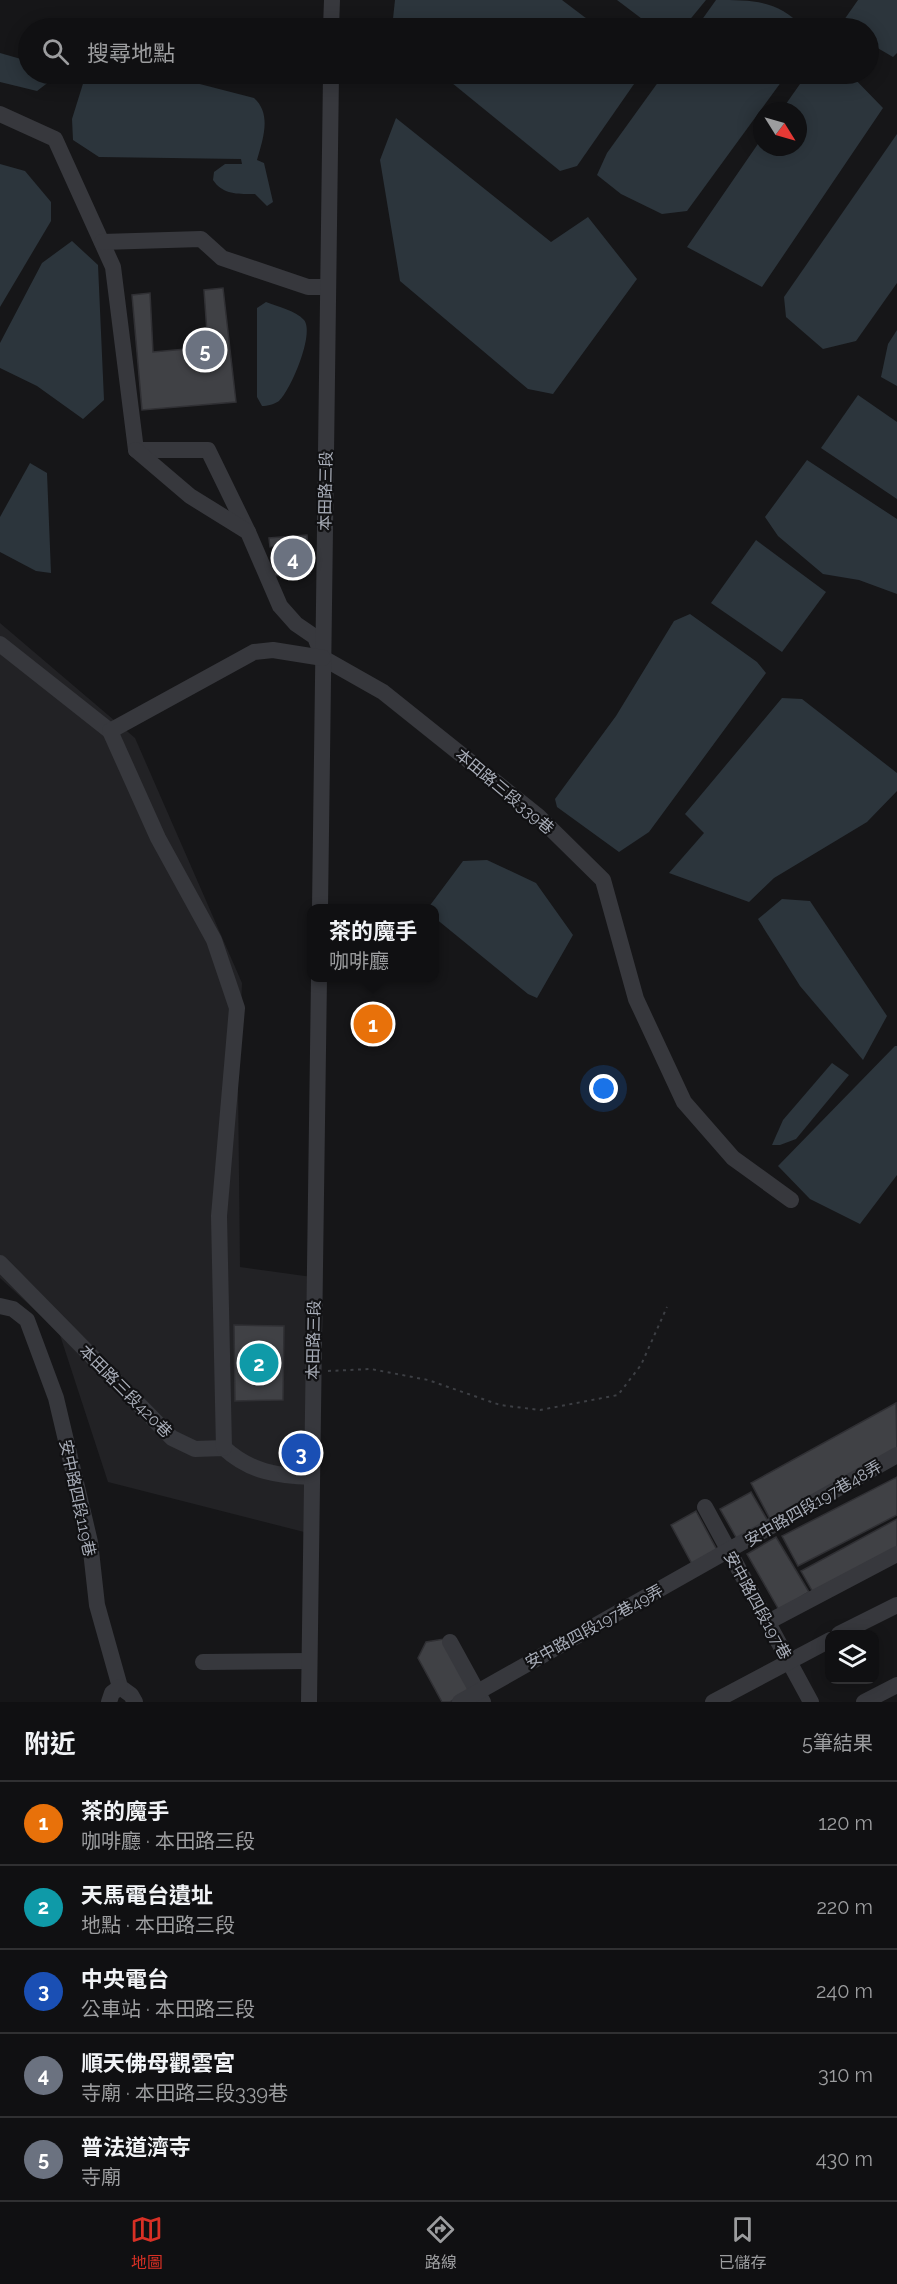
<!DOCTYPE html>
<html lang="zh-TW">
<head>
<meta charset="utf-8">
<style>
	body { margin:0; font-family:Raleway,"Noto Sans TC",sans-serif; background:#19191b; color:#f1f3f6 }
	.controls { position:absolute; right:18px; bottom:18px; display:grid; overflow:hidden; border-radius:12px; box-shadow:0 3px 15px #0003 }
	.controls button { width:54px; height:54px; display:grid; place-items:center; padding:0; border:0; border-bottom:2px solid #303032; background:#101012; color:#f1f3f6; font:30px sans-serif }
	.compass { position:absolute; left:753px; top:102px; width:54px; height:54px; border-radius:50%; background:#101012; box-shadow:0 3px 15px #0003; rotate:127deg }
	.you { position:absolute; left:604px; top:1089px; width:21px; height:21px; margin:-15px; border:4px solid #fff; border-radius:50%; background:#1a73e8; box-shadow:0 0 0 9px #1a73e833 }
	.badge { display:grid; place-items:center; width:39px; height:39px; border-radius:50%; background:#d93025; color:#fff; font-size:20px; font-weight:700 }
	.pin { position:absolute; translate:-50% -50%; border:3px solid #fff; box-shadow:0 2px 6px #0006 }
	.popup { position:absolute; left:307px; top:904px; width:132px; height:78px; box-sizing:border-box; display:grid; place-content:center; border-radius:12px; background:#101012; filter:drop-shadow(0 2px 4px #0005); font-size:20px; white-space:nowrap; color:#9c9d9f }
	.popup b { font-size:22px; color:#f1f3f6 }
	.popup::after { content:''; position:absolute; left:50%; top:100%; margin-left:-12px; border:12px solid transparent; border-top-color:#101012 }
	.list { margin:0; padding:0; list-style:none }
	h2 { display:flex; justify-content:space-between; align-items:center; height:78px; margin:0; padding:0 24px; font-size:26px }
	h2 small { font-size:20px; font-weight:400; color:#9c9d9f }
	.list li { display:grid; grid-template-columns:39px 1fr auto; gap:18px; align-items:center; box-sizing:border-box; height:84px; padding:0 24px; border-top:2px solid #303032 }
	.list b { display:block; font-size:22px; white-space:nowrap }
	.list p { margin:0; font-size:20px; white-space:nowrap; color:#9c9d9f }
	.list em { font-size:20px; font-style:normal; color:#9c9d9f }
	.icon { flex:none; width:33px; height:33px; fill:none; stroke:currentColor; stroke-width:2; stroke-linecap:round; stroke-linejoin:round }
	.map { position:relative; flex:none; width:897px; height:1702px; overflow:hidden }
	.search { position:absolute; background:#101012; box-shadow:0 3px 15px #0003; left:18px; right:18px; top:18px; height:66px; display:flex; align-items:center; gap:15px; box-sizing:border-box; padding:0 21px; border-radius:33px; color:#9c9d9f; font-size:22px }
	.sheet { height:498px; background:#101012 }
	nav { display:flex; justify-content:space-around; align-items:center; box-sizing:border-box; height:84px; border-top:2px solid #303032; background:#101012; font-size:16px; color:#9c9d9f }
	nav a { display:grid; justify-items:center; gap:3px }
	nav .on { color:#d93025 }
	.map>svg:first-child { display:block }
</style>
</head>
<body>
<div class="map">
<svg width="897" height="1702" viewBox="0 0 897 1702">
	<rect width="100%" height="100%" fill="#161618"/>
	<polygon fill="#222225" points="0,623 135,738 242,983 238,1083 240,1267 312,1277 308,1533 108,1482 59,1332 0,1278"/>
	<g fill="#2c353c">
		<polygon points="395,0 562,0 599,28 392,28"/>
		<polygon points="617,0 706,0 683,28 654,28"/>
		<path d="M 716,0 C 753,0 779,0 803,28 L 696,28 Z"/>
		<polygon points="858,0 897,0 897,53 893,57 869,43 868,28 851,28 844,20"/>
		<polygon points="0,53 28,61 28,74 51,74 50,81 37,91 0,82"/>
		<path d="M 86,74 L 161,74 L 254,98 C 272,114 263,139 257,160 L 264,163 L 273,202 L 267,206 L 255,194 C 238,194 223,195 213,180 L 214,172 L 225,164 L 242,164 L 241,159 L 99,157 L 73,140 L 72,119 Z"/>
		<polygon points="441,74 641,74 577,166 560,171"/>
		<polygon points="664,74 787,74 687,211 662,214 621,194 597,175 607,153"/>
		<polygon points="807,74 850,74 883,108 762,287 687,247 762,138 762,147 798,147 798,111 781,111"/>
		<polygon points="396,118 551,242 588,217 637,279 553,394 528,389 400,281 380,160"/>
		<polygon points="897,134 897,283 856,341 823,349 786,317 784,297"/>
		<polygon points="0,164 25,171 51,202 51,221 0,307"/>
		<polygon points="72,241 98,265 104,400 83,419 37,386 0,368 0,343 42,263"/>
		<path d="M 266,302 C 278,307 295,310 304,320 C 315,333 291,390 279,401 C 275,404 267,406 262,406 L 257,397 L 257,308 Z"/>
		<polygon points="897,330 897,386 881,377 888,344"/>
		<polygon points="858,395 897,422 897,499 821,448"/>
		<polygon points="807,460 897,519 897,594 859,580 823,574 778,536 765,517"/>
		<polygon points="30,463 47,473 51,573 36,571 0,552 0,517"/>
		<polygon points="756,540 826,592 782,652 711,603"/>
		<polygon points="690,614 757,662 766,673 649,832 619,852 557,807 555,799 616,716 674,621"/>
		<polygon points="782,698 802,699 897,773 897,791 867,822 774,878 749,902 669,873 704,833 685,814"/>
		<polygon points="487,860 536,883 573,935 537,998 528,994 435,918 434,908 428,908 463,861"/>
		<polygon points="782,899 810,901 887,1016 863,1060 800,986 758,919"/>
		<polygon points="895,1046 897,1046 897,1175 860,1224 810,1199 778,1166"/>
		<polygon points="832,1063 849,1075 796,1139 780,1145 772,1145 783,1120"/>
	</g>
	<g fill="#404145" stroke="#303034" stroke-width="1.5">
		<polygon points="223,288 236,402 142,410 132,295 150,293 153,352 208,347 204,290"/>
		<polygon points="307,535 310,573 274,576 274,569 278,568 276,546 270,547 269,538"/>
		<polygon points="234,1325 284,1326 283,1400 235,1401"/>
		<polygon points="896,1403 897,1451 771,1521 751,1483"/>
		<polygon points="897,1477 897,1515 798,1566 782,1536"/>
		<polygon points="751,1492 768,1521 737,1539 720,1509"/>
		<polygon points="696,1511 717,1550 692,1564 671,1525"/>
		<polygon points="897,1519 897,1548 814,1594 801,1571"/>
		<polygon points="776,1537 809,1592 779,1610 747,1554"/>
		<polygon points="444,1639 471,1690 450,1702 442,1702 418,1658 426,1642"/>
	</g>
	<g fill="none" stroke-linecap="round" stroke-linejoin="round">
		<polyline stroke="#3d3f44" stroke-width="2" stroke-dasharray="3 4.5" stroke-linecap="butt" points="328,1371 371,1369 428,1380 500,1405 540,1410 618,1395 641,1365 667,1307"/>
		<g stroke="#37383d" stroke-width="16">
			<polyline points="331,28 332,0"/>
			<polyline points="0,114 55,139 113,267 136,450 208,450 248,532"/>
			<polyline points="102,242 201,239 222,258 308,287 328,287"/>
			<polyline points="136,450 190,496 248,532 280,606 296,624 315,637 323,658 383,692 538,816 603,880 636,999 684,1102 733,1158 791,1200"/>
			<polyline points="0,644 110,731"/>
			<polyline points="320,908 331,74"/>
			<path d="M 0,1263 L 172,1438 L 195,1449 L 224,1448 C 250,1472 278,1476 312,1477"/>
			<polyline points="0,1306 13,1309 27,1320 56,1398 90,1542 97,1605 120,1687 131,1695 135,1702"/>
			<polyline points="224,1448 219,1216 237,1008 214,940 158,838 110,731 254,652 273,650 323,658"/>
			<polyline points="705,1507 811,1702"/>
			<polyline points="768,1622 897,1554"/>
			<polyline points="839,1634 897,1605"/>
			<polyline points="450,1642 483,1702"/>
			<polyline points="203,1662 309,1661"/>
			<polyline points="109,1702 112,1693 120,1687"/>
			<polyline points="309,1702 319,978"/>
			<polyline points="460,1702 897,1455"/>
			<polyline points="713,1702 830,1640"/>
			<polyline points="864,1702 897,1685"/>
		</g>
	</g>
	<g text-anchor="middle" stroke-width="4.5" stroke-linejoin="round" paint-order="stroke">
		<g font-size="16" fill="#a8adb8" stroke="#111113">
			<text transform="translate(325 491) rotate(-89)" y="6">本田路三段</text>
			<text transform="translate(505 791) rotate(40)" y="6">本田路三段339巷</text>
			<text transform="translate(313 1340) rotate(-89)" y="6">本田路三段</text>
			<text transform="translate(126 1391) rotate(45)" y="6">本田路三段420巷</text>
			<text transform="translate(78 1498) rotate(78)" y="6">安中路四段119巷</text>
			<text transform="translate(813 1503) rotate(-30)" y="6">安中路四段197巷48弄</text>
			<text transform="translate(758 1605) rotate(61)" y="6">安中路四段197巷</text>
			<text transform="translate(594 1626) rotate(-29)" y="6">安中路四段197巷49弄</text>
		</g>
	</g>
</svg>
<div class="controls">
<button><svg class="icon" aria-label="layers" viewBox="0 0 24 24"><path d="M12 4l9 5-9 5-9-5zM3 14l9 5 9-5"/></svg></button>
</div>
<svg class="compass" viewBox="-18 -18 36 36"><path d="M0-13l5 13h-10z" fill="#e53935"/><path d="M0 13l5-13h-10z" fill="#9c9d9f"/></svg>
<div class="you"></div>
<div class="pin badge" style="left:373px;top:1024px;background:#e8710a">1</div>
<div class="popup"><b>茶的魔手</b>咖啡廳</div>
<div class="pin badge" style="left:259px;top:1363px;background:#0f9aa8">2</div>
<div class="pin badge" style="left:301px;top:1453px;background:#1a4fb4">3</div>
<div class="pin badge" style="left:293px;top:558px;background:#6b7280">4</div>
<div class="pin badge" style="left:205px;top:350px;background:#6b7280">5</div>
<div class="search"><svg class="icon" aria-label="search" viewBox="0 0 24 24"><circle cx="10" cy="10" r="6"/><path d="M15 15l6 6"/></svg>搜尋地點</div>
</div>
<section class="sheet">
<h2>附近<small>5筆結果</small></h2>
<ul class="list">
<li><span class="badge" style="background:#e8710a">1</span><div><b>茶的魔手</b><p>咖啡廳 · 本田路三段</p></div><em>120 m</em></li>
<li><span class="badge" style="background:#0f9aa8">2</span><div><b>天馬電台遺址</b><p>地點 · 本田路三段</p></div><em>220 m</em></li>
<li><span class="badge" style="background:#1a4fb4">3</span><div><b>中央電台</b><p>公車站 · 本田路三段</p></div><em>240 m</em></li>
<li><span class="badge" style="background:#6b7280">4</span><div><b>順天佛母觀雲宮</b><p>寺廟 · 本田路三段339巷</p></div><em>310 m</em></li>
<li><span class="badge" style="background:#6b7280">5</span><div><b>普法道濟寺</b><p>寺廟</p></div><em>430 m</em></li>
</ul>
</section>
<nav>
<a class="on"><svg class="icon" aria-label="map" viewBox="0 0 24 24"><path d="M3 6l6-2 6 2 6-2v14l-6 2-6-2-6 2zM9 4v14M15 6v14"/></svg>地圖</a>
<a><svg class="icon" aria-label="directions" viewBox="0 0 24 24"><path d="M12 3l9 9-9 9-9-9zM9 14v-3h6M13 9l2 2-2 2"/></svg>路線</a>
<a><svg class="icon" aria-label="saved" viewBox="0 0 24 24"><path d="M7 4h10v16l-5-4-5 4z"/></svg>已儲存</a>
</nav>
</body>
</html>
